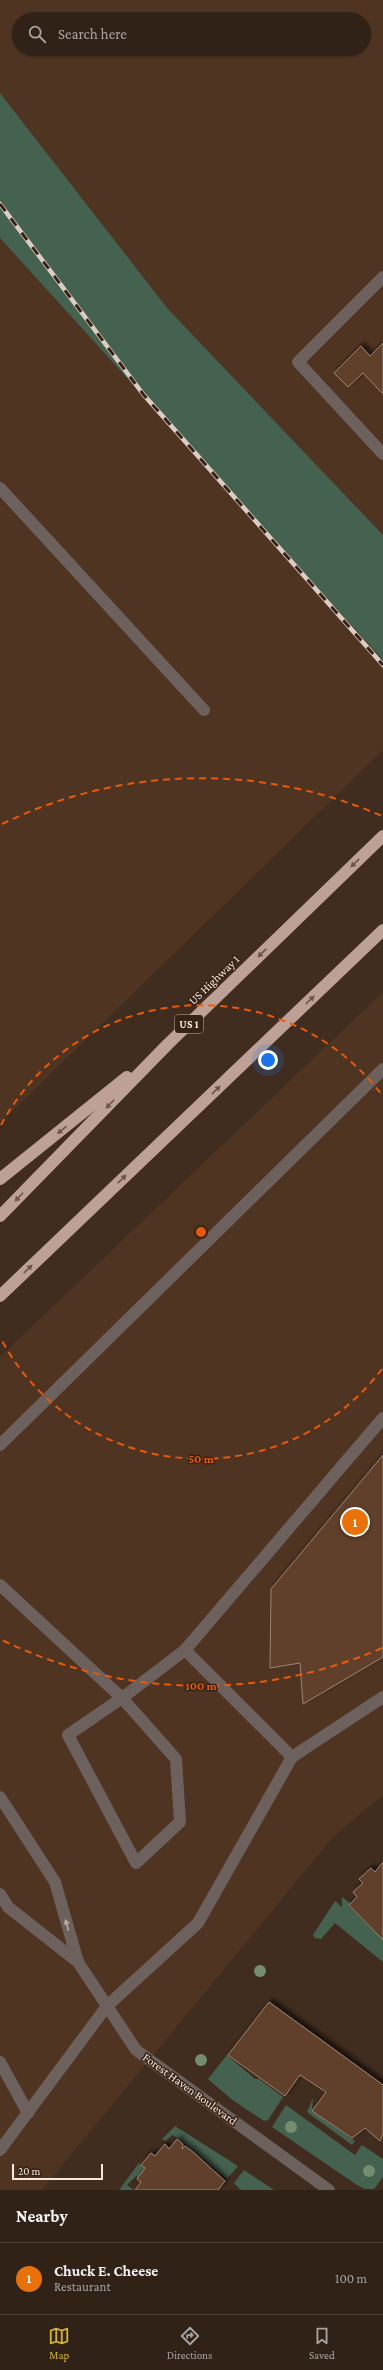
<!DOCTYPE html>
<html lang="en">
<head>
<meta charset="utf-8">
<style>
	body { margin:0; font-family:"Crimson Pro",serif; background:#3d2f24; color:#f1f3f6 }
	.scale { position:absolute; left:12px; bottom:10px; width:91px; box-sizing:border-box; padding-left:4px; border:2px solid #f6e8df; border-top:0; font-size:11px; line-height:14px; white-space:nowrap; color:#f6e8df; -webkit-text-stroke:3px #372315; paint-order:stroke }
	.you { position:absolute; left:268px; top:1060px; width:14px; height:14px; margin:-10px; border:3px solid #fff; border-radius:50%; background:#1a73e8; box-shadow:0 0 0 6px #1a73e833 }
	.badge { display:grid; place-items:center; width:26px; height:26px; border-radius:50%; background:#d6b534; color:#fff; font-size:13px; font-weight:700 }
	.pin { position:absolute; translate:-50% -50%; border:2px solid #fff; box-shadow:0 1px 4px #0006 }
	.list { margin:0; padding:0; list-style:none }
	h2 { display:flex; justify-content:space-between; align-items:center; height:52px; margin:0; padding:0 16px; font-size:17px }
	h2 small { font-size:13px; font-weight:400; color:#a8a4a1 }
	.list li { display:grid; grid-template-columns:26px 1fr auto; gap:12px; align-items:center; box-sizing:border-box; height:72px; padding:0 16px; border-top:1px solid #4c3f36 }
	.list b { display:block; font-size:15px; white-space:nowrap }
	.list p { margin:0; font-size:13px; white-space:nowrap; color:#a8a4a1 }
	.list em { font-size:13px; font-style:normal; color:#a8a4a1 }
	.icon { flex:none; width:22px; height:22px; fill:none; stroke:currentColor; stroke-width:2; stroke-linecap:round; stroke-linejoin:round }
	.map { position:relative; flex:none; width:383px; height:2190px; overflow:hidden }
	.search { position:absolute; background:#312217; box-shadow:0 1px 3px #0004; left:12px; right:12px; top:12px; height:44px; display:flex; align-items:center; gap:10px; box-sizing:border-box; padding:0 14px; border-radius:22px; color:#a8a4a1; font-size:15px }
	.sheet { height:124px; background:#312217 }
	nav { display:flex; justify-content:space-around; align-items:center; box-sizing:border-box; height:56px; border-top:1px solid #4c3f36; background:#312217; font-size:11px; color:#a8a4a1 }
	nav a { display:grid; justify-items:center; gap:2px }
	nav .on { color:#d6b534 }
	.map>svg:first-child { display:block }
</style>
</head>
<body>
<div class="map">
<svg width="383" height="2190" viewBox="0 0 383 2190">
	<defs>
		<filter id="shadow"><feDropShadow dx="3.5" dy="-3.5" stdDeviation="2" flood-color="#0009"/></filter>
	</defs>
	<rect width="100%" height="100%" fill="#412d1f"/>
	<g fill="#4f3422" fill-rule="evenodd">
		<path d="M 0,0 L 383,0 L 383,535 L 168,309 L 0,93 ZM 19,19 L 364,19 L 364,49 L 19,49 Z"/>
		<polygon points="0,238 383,660 383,750 0,1123"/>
		<polygon points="383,992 383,1795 333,1837 42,2190 0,2190 0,1357"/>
	</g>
	<g fill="#45614f">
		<polygon points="0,93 168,309 383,535 383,660 0,238"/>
		<polygon points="342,1897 351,1904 349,1906 383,1940 383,1962 335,1923 321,1939 315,1938 313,1935 335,1901 342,1907"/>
		<polygon points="227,2055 255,2079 259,2079 283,2097 268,2120 264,2121 231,2099 208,2079"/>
		<polygon points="313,2098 312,2111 355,2141 352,2145 307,2112"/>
		<polygon points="286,2105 355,2155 362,2145 383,2159 383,2177 374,2189 365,2189 357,2185 272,2127"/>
		<polygon points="175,2126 238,2166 227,2179 178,2138 172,2135 166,2141 162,2139"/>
		<polygon points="139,2163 145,2168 138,2177 136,2176 127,2185 134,2190 119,2190"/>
		<polygon points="244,2170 274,2190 241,2190 234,2183"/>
	</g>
	<g fill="#60412c" stroke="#9c8373" filter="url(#shadow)">
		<polygon points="383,343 383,394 363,373 348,387 334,373 361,346 370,356"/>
		<polygon points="383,1455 383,1657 303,1704 300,1663 270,1668 271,1589"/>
		<polygon points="383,1862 383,1940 349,1905 357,1897 353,1892 363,1883 359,1879 371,1868 375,1872"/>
		<polygon points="269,2002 383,2085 383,2134 380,2141 365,2128 352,2138 312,2111 326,2092 300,2075 285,2096 228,2055"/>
		<polygon points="177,2139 183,2144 182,2149 185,2146 193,2152 225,2181 218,2190 135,2190 141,2182 137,2179 145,2168 141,2165 151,2153 155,2156 165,2144 169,2149"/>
	</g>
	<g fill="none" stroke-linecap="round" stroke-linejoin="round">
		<g stroke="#6d615d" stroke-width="12">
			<polyline points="383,277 298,362 383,454"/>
			<polyline points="0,488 204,710"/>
			<polyline points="0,1445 383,1069"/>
			<polyline points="0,1585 122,1698 185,1650 292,1757 198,1923 107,2006 0,2150"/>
			<polyline points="185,1650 383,1418"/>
			<polygon points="122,1698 176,1759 180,1822 136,1863 68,1735"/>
			<polyline points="292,1757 383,1697"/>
			<polyline points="0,2062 28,2113"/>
		</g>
		<g stroke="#6d615d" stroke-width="12">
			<polyline points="0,1797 55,1882 78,1962 136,2050 329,2190"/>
			<polyline points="0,1894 8,1907 78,1962"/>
		</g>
		<g stroke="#bea196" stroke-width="12">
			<polyline points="0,1179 127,1077"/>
			<polyline points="0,1216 168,1044 383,836"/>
			<polyline points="0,1296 383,930"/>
		</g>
		<g stroke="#dccdc4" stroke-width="4.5">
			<polyline id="rail" points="0,204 143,394 383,665"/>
		</g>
		<use href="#rail" stroke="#372315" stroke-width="3" stroke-dasharray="9" stroke-linecap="butt"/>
	</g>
	<g fill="#748d70">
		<circle cx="260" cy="1971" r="6"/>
		<circle cx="201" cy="2060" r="6"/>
		<circle cx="291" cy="2127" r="6"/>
		<circle cx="369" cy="2171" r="6"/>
	</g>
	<defs><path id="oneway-solid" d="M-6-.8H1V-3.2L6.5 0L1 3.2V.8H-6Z"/></defs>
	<g fill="#6d5549">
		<use href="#oneway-solid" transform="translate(355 863) rotate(136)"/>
		<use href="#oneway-solid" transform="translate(262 953) rotate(136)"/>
		<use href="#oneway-solid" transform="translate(310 1000) rotate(-44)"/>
		<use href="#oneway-solid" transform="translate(216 1090) rotate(-44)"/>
		<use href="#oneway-solid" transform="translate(110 1104) rotate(134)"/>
		<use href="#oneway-solid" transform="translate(62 1130) rotate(141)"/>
		<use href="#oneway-solid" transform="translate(122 1179) rotate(-44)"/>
		<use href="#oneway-solid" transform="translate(19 1197) rotate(134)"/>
		<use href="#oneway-solid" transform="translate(28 1269) rotate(-44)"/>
	</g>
	<use fill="#b8aba4" href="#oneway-solid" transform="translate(67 1925) rotate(-106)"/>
	<g fill="none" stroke="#e8590c" stroke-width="2" stroke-dasharray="7 5">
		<path d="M382 1369A227 227 0 0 1 1 1339M1 1125A227 227 0 0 1 382 1095"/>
		<path d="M382 1648A454 454 0 0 1 2 1640M2 824A454 454 0 0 1 382 816"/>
	</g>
	<g text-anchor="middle" stroke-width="3" stroke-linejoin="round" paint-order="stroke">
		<rect fill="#372315" stroke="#bdada2" stroke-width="1" x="175" y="1015" width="28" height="18" rx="3"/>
		<g font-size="11" font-weight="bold" fill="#f6e8df">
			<text x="189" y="1028">US 1</text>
		</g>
		<g font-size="12" fill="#f6e8df" stroke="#372315">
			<text transform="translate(214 980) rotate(-44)" y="4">US Highway 1</text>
			<text transform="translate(190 2089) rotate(36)" y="4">Forest Haven Boulevard</text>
		</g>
	</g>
	<circle cx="201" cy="1232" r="6" fill="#e8590c" stroke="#372315" stroke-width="2"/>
	<g font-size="12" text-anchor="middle" font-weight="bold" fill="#e8590c" stroke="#372315" stroke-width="3" stroke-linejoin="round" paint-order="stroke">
		<text x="201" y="1463">50 m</text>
		<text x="201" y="1690">100 m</text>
	</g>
</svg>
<div class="scale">20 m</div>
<div class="you"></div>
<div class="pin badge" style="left:355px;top:1522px;background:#e8710a">1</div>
<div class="search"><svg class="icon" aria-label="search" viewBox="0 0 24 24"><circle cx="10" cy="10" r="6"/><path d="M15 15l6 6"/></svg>Search here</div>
</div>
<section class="sheet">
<h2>Nearby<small></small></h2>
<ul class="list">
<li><span class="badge" style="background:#e8710a">1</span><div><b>Chuck E. Cheese</b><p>Restaurant</p></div><em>100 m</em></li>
</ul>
</section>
<nav>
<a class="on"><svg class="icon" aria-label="map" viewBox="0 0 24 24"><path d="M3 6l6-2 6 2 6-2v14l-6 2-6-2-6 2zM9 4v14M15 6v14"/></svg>Map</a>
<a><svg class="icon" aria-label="directions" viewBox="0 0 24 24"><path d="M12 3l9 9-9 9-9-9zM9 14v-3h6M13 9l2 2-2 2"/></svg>Directions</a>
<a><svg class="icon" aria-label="saved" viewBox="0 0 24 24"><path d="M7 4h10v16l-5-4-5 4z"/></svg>Saved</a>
</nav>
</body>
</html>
